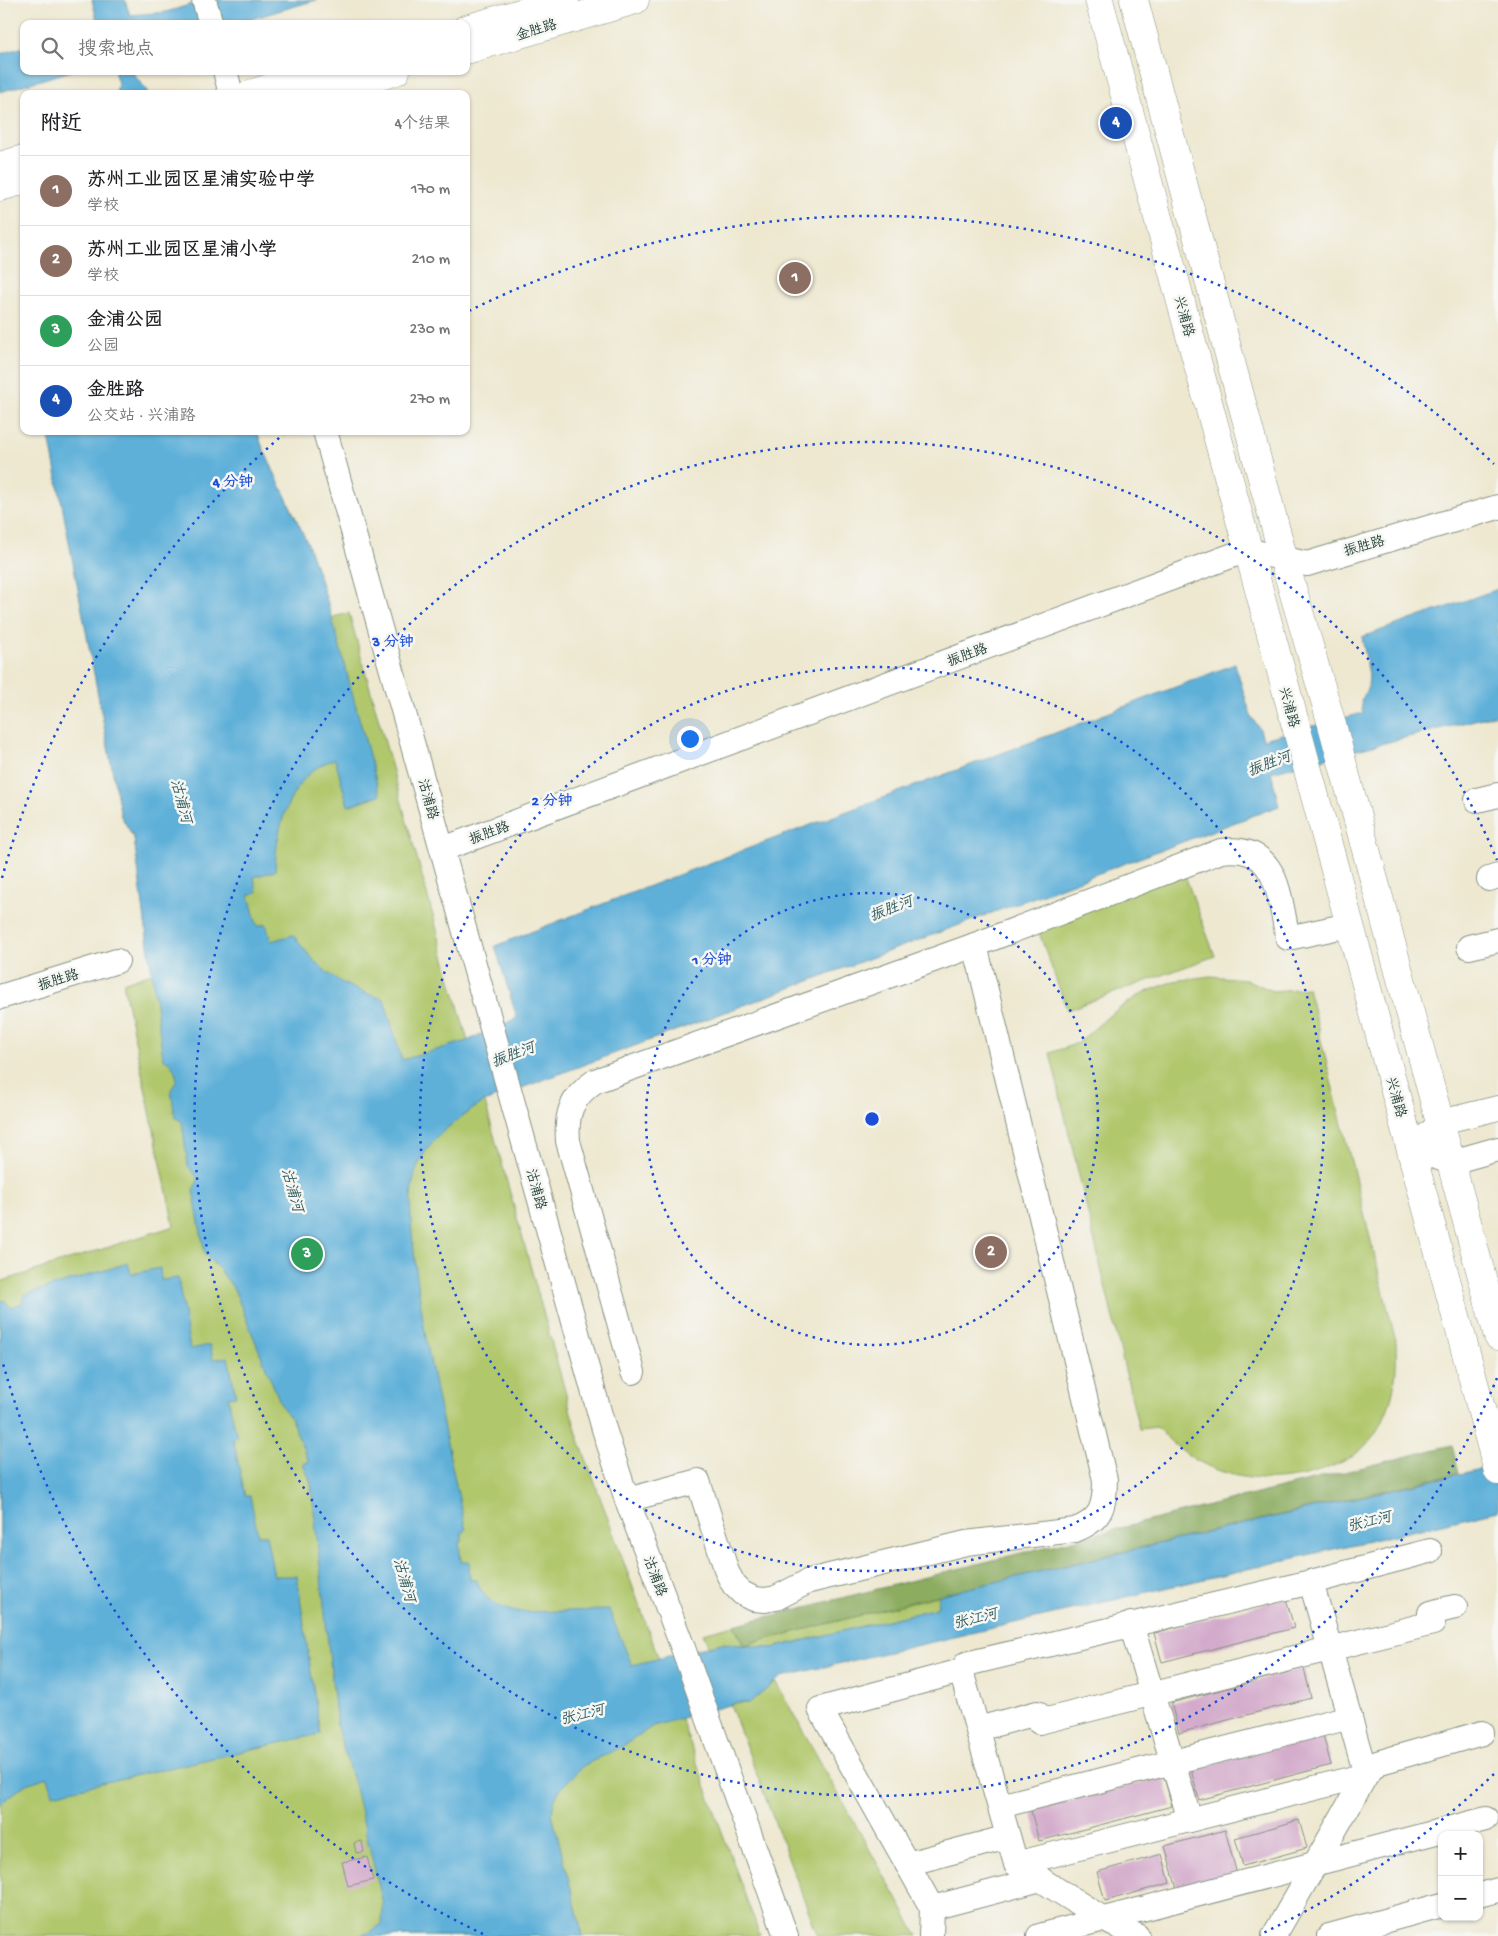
<!DOCTYPE html>
<html lang="zh">
<head>
<meta charset="utf-8">
<style>
	body { margin:0; font-family:"Gochi Hand","LXGW WenKai TC",sans-serif; background:#f2f2f2; color:#202124 }
	.controls { position:absolute; right:15px; bottom:15px; display:grid; overflow:hidden; border-radius:10px; box-shadow:0 1px 4px #0004 }
	.controls button { width:45px; height:45px; display:grid; place-items:center; padding:0; border:0; border-bottom:1px solid #e0e0e0; background:#fff; color:#202124; font:25px sans-serif }
	.you { position:absolute; left:689px; top:738px; width:18px; height:18px; margin:-12px; border:4px solid #fff; border-radius:50%; background:#1a73e8; box-shadow:0 0 0 8px #1a73e833 }
	.badge { display:grid; place-items:center; width:32px; height:32px; border-radius:50%; background:#c8321e; color:#fff; font-size:16px; font-weight:700 }
	.pin { position:absolute; translate:-50% -50%; border:2px solid #fff; box-shadow:0 1px 5px #0006 }
	.list { margin:0; padding:0; list-style:none }
	h2 { display:flex; justify-content:space-between; align-items:center; height:65px; margin:0; padding:0 20px; font-size:21px }
	h2 small { font-size:16px; font-weight:400; color:#757577 }
	.list li { display:grid; grid-template-columns:32px 1fr auto; gap:15px; align-items:center; box-sizing:border-box; height:70px; padding:0 20px; border-top:1px solid #e0e0e0 }
	.list b { display:block; font-size:19px; white-space:nowrap }
	.list p { margin:0; font-size:16px; white-space:nowrap; color:#757577 }
	.list em { font-size:16px; font-style:normal; color:#757577 }
	.icon { flex:none; width:28px; height:28px; fill:none; stroke:currentColor; stroke-width:2; stroke-linecap:round; stroke-linejoin:round }
	.map { position:relative; flex:none; width:1498px; height:1936px; overflow:hidden }
	.search { position:absolute; background:#fff; box-shadow:0 1px 4px #0004; left:20px; top:20px; width:450px; height:55px; display:flex; align-items:center; gap:12px; box-sizing:border-box; padding:0 18px; border-radius:10px; color:#757577; font-size:19px }
	.panel { position:absolute; background:#fff; box-shadow:0 1px 4px #0004; left:20px; top:90px; width:450px; height:345px; border-radius:10px }
	.map>svg:first-child { display:block }
</style>
</head>
<body>
<div class="map">
<svg width="1498" height="1936" viewBox="0 0 1498 1936">
	<rect width="100%" height="100%" fill="#f6f6f2"/>
	<filter id="ink" filterUnits="userSpaceOnUse"><feTurbulence type="fractalNoise" baseFrequency=".02" numOctaves="2"/><feDisplacementMap in="SourceGraphic" scale="10" xChannelSelector="R" yChannelSelector="G"/><feConvolveMatrix kernelMatrix="1 2 1 2 8 2 1 2 1" color-interpolation-filters="sRGB"/></filter>
	<filter id="wash" filterUnits="userSpaceOnUse"><feTurbulence type="fractalNoise" baseFrequency=".0096" numOctaves="4" result="noise"/><feDisplacementMap in="SourceGraphic" scale="20" xChannelSelector="R" yChannelSelector="G"/><feGaussianBlur stdDeviation="1.12" result="paint"/><feColorMatrix in="noise" values="0 0 0 0 0 0 0 0 0 0 0 0 0 0 0 0 0 1.4 0 .05"/><feComposite in="paint" operator="in"/></filter>
	<g filter="url(#wash)">
		<rect width="100%" height="100%" fill="#eee8d0"/>
		<g fill="#b0c76c" stroke="#688250">
			<polygon points="349,613 577,1434 760,1936 0,1936 0,1282 174,1226 123,983 154,972 134,838 121,816 96,678"/>
			<polygon points="1184,873 1215,956 1067,1010 1037,927"/>
			<path d="M 1210,976 L 1245,979 L 1273,991 L 1308,988 L 1396,1342 C 1398,1382 1392,1418 1363,1448 C 1350,1460 1332,1467 1316,1472 C 1258,1490 1196,1474 1157,1427 L 1139,1429 L 1050,1053 L 1078,1043 L 1111,1014 L 1141,994 L 1174,981 Z"/>
			<polygon points="939,1595 937,1608 772,1648 722,1643 708,1646 703,1633 734,1625 744,1645"/>
			<polygon points="775,1681 918,1936 818,1936 730,1704 750,1703"/>
		</g>
		<polygon fill="#8cac60" stroke="#56744a" points="1452,1445 1459,1473 939,1595 744,1645 734,1625"/>
		<g fill="#5eb0d9" stroke="#3e7686">
			<polygon points="92,0 125,0 130,15 166,12 206,0 316,0 234,24 98,24"/>
			<polygon points="24,47 24,71 71,71 0,92 0,54"/>
			<path d="M 114,71 L 133,71 C 136,81 145,84 148,94 L 116,94 L 118,83 Z"/>
			<path d="M 48,431 L 257,431 L 262,446 L 308,544 L 327,600 L 380,795 L 348,806 L 335,759 C 289,773 276,829 275,871 L 254,877 L 257,892 L 249,895 L 257,926 L 266,924 L 271,941 L 293,935 C 322,973 339,986 384,999 L 402,1060 L 467,1041 L 517,1018 L 495,946 C 740,849 989,760 1235,664 L 1251,716 L 1260,729 L 1263,739 L 1363,713 L 1361,702 L 1368,687 L 1369,675 L 1362,637 L 1498,589 L 1498,714 L 1271,772 L 1279,806 L 484,1102 C 457,1119 424,1141 415,1174 C 407,1202 412,1232 415,1260 C 425,1352 447,1441 466,1531 L 462,1532 L 462,1542 L 459,1542 L 461,1562 L 469,1562 L 470,1580 L 477,1580 C 483,1600 497,1607 516,1612 L 609,1610 L 632,1665 L 722,1643 L 772,1648 L 937,1608 L 939,1595 L 1498,1465 L 1498,1511 L 781,1677 L 750,1703 L 736,1703 L 653,1726 L 623,1746 L 583,1766 L 560,1789 L 554,1801 L 552,1814 L 583,1936 L 358,1936 L 370,1932 L 382,1924 L 383,1904 L 355,1788 L 337,1727 L 311,1483 L 303,1463 L 309,1462 L 290,1417 L 282,1407 L 234,1289 L 220,1270 L 205,1255 L 193,1190 L 197,1182 L 197,1177 L 188,1166 L 182,1122 L 175,1117 L 171,1090 L 177,1080 C 175,1069 173,1063 163,1058 L 134,838 L 121,816 Z"/>
			<polygon points="128,1263 131,1274 160,1268 161,1280 178,1278 190,1349 210,1345 213,1359 228,1357 236,1396 228,1397 237,1437 233,1438 245,1496 250,1496 258,1535 266,1535 274,1576 297,1576 320,1734 53,1794 48,1777 26,1784 0,1804 0,1302 5,1300 8,1305 12,1307 22,1303 24,1295"/>
		</g>
		<g id="blocks">
			<g fill="#d3aacb">
				<polygon points="1286,1598 1294,1628 1162,1662 1154,1633"/>
				<polygon points="1304,1668 1311,1698 1179,1733 1171,1703"/>
				<polygon points="1323,1735 1331,1765 1199,1800 1191,1770"/>
				<polygon points="1164,1777 1172,1806 1039,1841 1031,1811"/>
				<polygon points="1299,1820 1307,1848 1243,1866 1235,1838"/>
				<polygon points="1225,1830 1238,1878 1178,1893 1165,1846"/>
				<polygon points="362,1841 364,1852 356,1853 354,1843"/>
				<polygon points="1162,1854 1170,1883 1105,1901 1097,1872"/>
				<polygon points="367,1857 373,1880 348,1886 342,1862"/>
			</g>
		</g>
	</g>
	<g filter="url(#ink)">
		<use href="#blocks" fill-opacity="0" stroke="#869282" stroke-width="1"/>
		<g fill="none" stroke-linecap="round" stroke-linejoin="round">
			<g stroke="#869282" stroke-width="26">
				<g id="minor">
					<polyline points="204,0 211,24"/>
					<polyline points="225,71 231,94"/>
					<polyline points="325,431 604,1429 627,1500 683,1648 786,1936"/>
					<polyline points="1477,800 1498,795"/>
					<polyline points="443,849 1247,550 1307,564 1498,507"/>
					<polyline points="1489,879 1498,876"/>
					<polyline points="1469,947 1498,940"/>
					<polyline points="0,997 117,961"/>
					<polyline points="1498,1108 1441,1122 1412,1150 1452,1162 1498,1149"/>
					<path d="M 633,1372 L 568,1141 C 566,1113 571,1098 595,1081 L 975,945 L 1221,851 C 1279,844 1278,894 1288,938 L 1349,925"/>
					<path d="M 627,1500 L 698,1481 L 727,1572 L 734,1585 L 742,1593 L 754,1599 L 765,1600 L 776,1598 L 809,1581 L 966,1543 L 1075,1530 C 1101,1520 1105,1507 1105,1480 L 975,945"/>
					<polyline points="1131,1624 1190,1820"/>
					<polyline points="961,1671 1016,1864 1105,1920 1137,1936"/>
					<polyline points="978,1729 1037,1713 1039,1722 1433,1623 1430,1613 1455,1607"/>
					<polyline points="1000,1806 1350,1717"/>
					<polyline points="907,1864 1008,1837"/>
					<polyline points="1016,1864 1366,1775 1377,1763 1482,1733"/>
					<polyline points="1479,1895 1498,1890"/>
					<polyline points="932,1908 1041,1879"/>
					<polyline points="931,1936 932,1908 820,1709 961,1671 966,1664 1311,1582 1430,1551"/>
					<polyline points="1039,1936 1486,1819"/>
					<polyline points="1274,1936 1366,1775 1311,1582"/>
					<polyline points="1329,1936 1442,1905"/>
				</g>
			</g>
			<g stroke="#869282" stroke-width="29">
				<g id="major">
					<polyline points="1099,0 1498,1471"/>
					<polyline points="1134,0 1284,560 1331,721 1498,1336"/>
					<polyline points="466,29 565,0"/>
					<polyline points="466,50 635,0"/>
					<polyline points="250,94 325,71"/>
					<polyline points="321,94 396,71"/>
					<polyline points="0,166 24,159"/>
					<polyline points="0,187 24,180"/>
				</g>
			</g>
			<use href="#minor" stroke="#fff" stroke-width="24"/>
			<use href="#major" stroke="#fff" stroke-width="28"/>
		</g>
	</g>
	<g fill="none" stroke="#1d4ed8" stroke-width="2.5" stroke-dasharray="2.5 5">
		<circle cx="872" cy="1119" r="226"/>
		<circle cx="872" cy="1119" r="452"/>
		<path d="M1497 1378A677 677 0 1 1 1497 860"/>
		<path d="M1494 1774A903 903 0 0 1 1261 1934M483 1934A903 903 0 0 1 2 1360M2 878A903 903 0 0 1 286 432M469 311A903 903 0 0 1 1494 464"/>
	</g>
	<g text-anchor="middle" stroke-width="5" stroke-linejoin="round" paint-order="stroke">
		<g font-size="14" fill="#1f3d34" stroke="#f6f6f2">
			<text transform="translate(536 29) rotate(-17)" y="5">金胜路</text>
			<text transform="translate(1185 316) rotate(75)" y="5">兴浦路</text>
			<text transform="translate(1364 545) rotate(-16)" y="5">振胜路</text>
			<text transform="translate(967 654) rotate(-20)" y="5">振胜路</text>
			<text transform="translate(1290 707) rotate(75)" y="5">兴浦路</text>
			<text transform="translate(429 799) rotate(74)" y="5">沽浦路</text>
			<text transform="translate(489 832) rotate(-20)" y="5">振胜路</text>
			<text transform="translate(58 979) rotate(-17)" y="5">振胜路</text>
			<text transform="translate(1397 1097) rotate(74)" y="5">兴浦路</text>
			<text transform="translate(537 1189) rotate(74)" y="5">沽浦路</text>
			<text transform="translate(656 1576) rotate(69)" y="5">沽浦路</text>
		</g>
		<g font-size="15" font-style="italic" fill="#2f5a5d" stroke="#f6f6f2">
			<text transform="translate(1269 763) rotate(-21)" y="5">振胜河</text>
			<text transform="translate(182 801) rotate(75)" y="5">沽浦河</text>
			<text transform="translate(891 908) rotate(-21)" y="5">振胜河</text>
			<text transform="translate(513 1054) rotate(-21)" y="5">振胜河</text>
			<text transform="translate(293 1190) rotate(74)" y="5">沽浦河</text>
			<text transform="translate(1369 1521) rotate(-14)" y="5">张江河</text>
			<text transform="translate(405 1580) rotate(74)" y="5">沽浦河</text>
			<text transform="translate(975 1618) rotate(-14)" y="5">张江河</text>
			<text transform="translate(582 1714) rotate(-14)" y="5">张江河</text>
		</g>
	</g>
	<circle cx="872" cy="1119" r="8" fill="#1d4ed8" stroke="#f6f6f2" stroke-width="2.5"/>
	<g font-size="15" text-anchor="middle" font-weight="bold" fill="#1d4ed8" stroke="#f6f6f2" stroke-width="5" stroke-linejoin="round" paint-order="stroke">
		<text x="233" y="486">4 分钟</text>
		<text x="393" y="646">3 分钟</text>
		<text x="552" y="805">2 分钟</text>
		<text x="712" y="964">1 分钟</text>
	</g>
</svg>
<div class="controls">
<button>+</button>
<button>−</button>
</div>
<div class="you"></div>
<div class="pin badge" style="left:795px;top:278px;background:#8d6e63">1</div>
<div class="pin badge" style="left:991px;top:1252px;background:#8d6e63">2</div>
<div class="pin badge" style="left:307px;top:1254px;background:#2e9e5b">3</div>
<div class="pin badge" style="left:1116px;top:123px;background:#1a4fb4">4</div>
<div class="search"><svg class="icon" aria-label="search" viewBox="0 0 24 24"><circle cx="10" cy="10" r="6"/><path d="M15 15l6 6"/></svg>搜索地点</div>
<section class="panel">
<h2>附近<small>4个结果</small></h2>
<ul class="list">
<li><span class="badge" style="background:#8d6e63">1</span><div><b>苏州工业园区星浦实验中学</b><p>学校</p></div><em>170 m</em></li>
<li><span class="badge" style="background:#8d6e63">2</span><div><b>苏州工业园区星浦小学</b><p>学校</p></div><em>210 m</em></li>
<li><span class="badge" style="background:#2e9e5b">3</span><div><b>金浦公园</b><p>公园</p></div><em>230 m</em></li>
<li><span class="badge" style="background:#1a4fb4">4</span><div><b>金胜路</b><p>公交站 · 兴浦路</p></div><em>270 m</em></li>
</ul>
</section>
</div>
</body>
</html>
